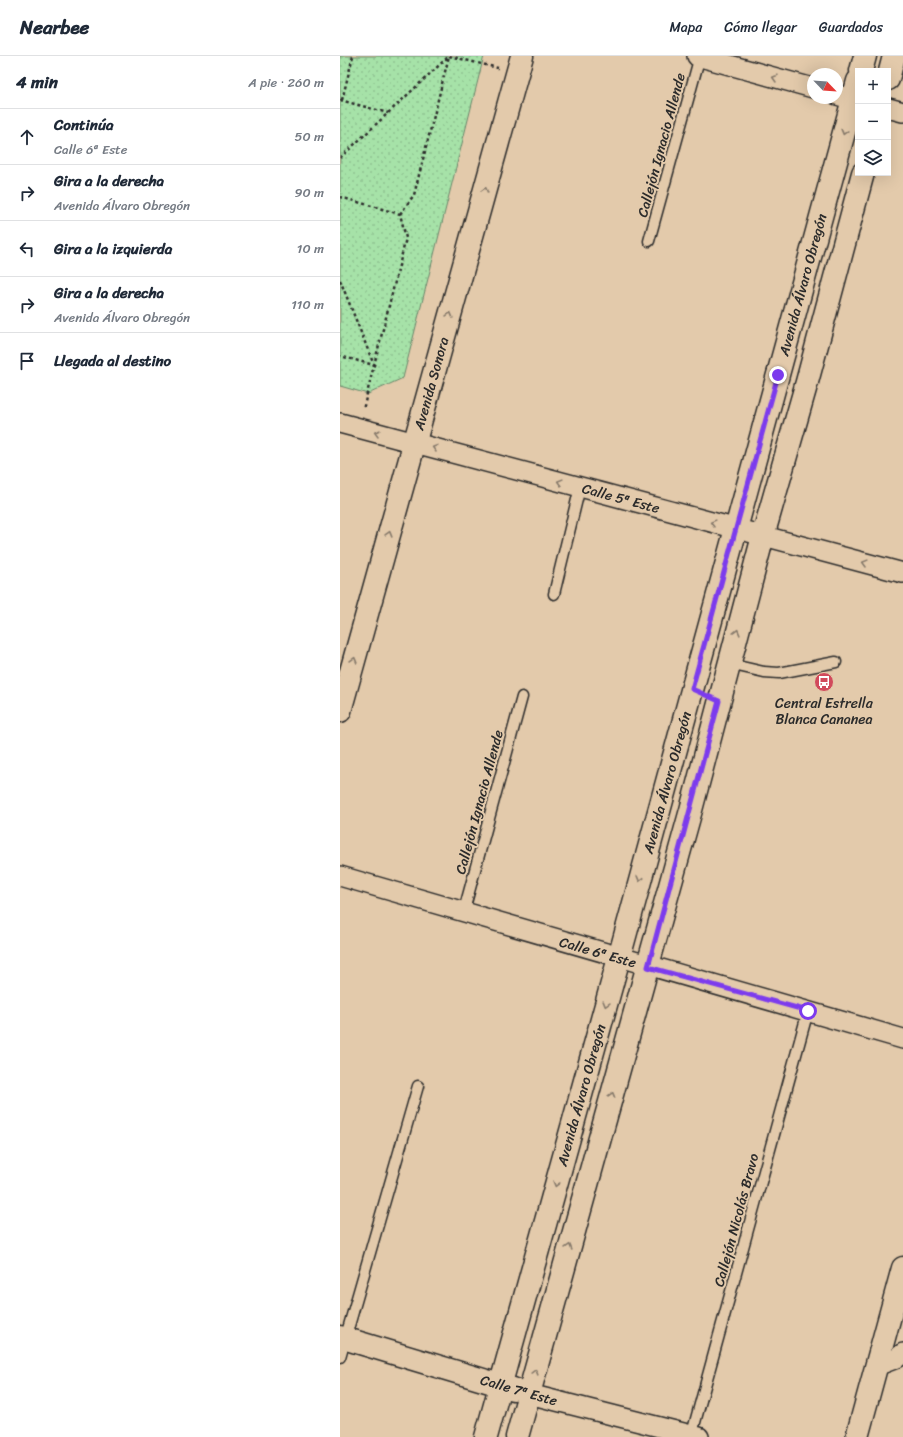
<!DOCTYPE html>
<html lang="es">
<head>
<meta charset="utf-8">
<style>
	body { margin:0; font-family:Sriracha,sans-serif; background:#f6f6f7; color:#1f2937 }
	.controls { position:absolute; right:12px; top:12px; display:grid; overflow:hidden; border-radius:0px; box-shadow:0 4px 16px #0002 }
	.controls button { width:36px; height:36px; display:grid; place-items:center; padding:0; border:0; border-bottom:1px solid #e0e1e3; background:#fff; color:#1f2937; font:20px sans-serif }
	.compass { position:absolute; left:467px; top:12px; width:36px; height:36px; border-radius:50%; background:#fff; box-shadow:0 4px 16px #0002; rotate:115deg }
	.stop { position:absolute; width:12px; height:12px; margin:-9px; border:3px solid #7c3aed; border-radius:50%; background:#fff }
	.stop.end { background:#7c3aed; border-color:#fff; box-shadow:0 1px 4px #0008 }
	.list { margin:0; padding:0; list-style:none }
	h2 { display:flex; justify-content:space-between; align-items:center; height:52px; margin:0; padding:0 16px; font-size:17px }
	h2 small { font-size:13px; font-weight:400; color:#747a83 }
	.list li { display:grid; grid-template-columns:26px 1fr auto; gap:12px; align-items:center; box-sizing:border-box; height:56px; padding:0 16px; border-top:1px solid #e0e1e3 }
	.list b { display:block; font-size:15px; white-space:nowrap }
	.list p { margin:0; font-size:13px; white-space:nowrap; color:#747a83 }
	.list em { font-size:13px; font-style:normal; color:#747a83 }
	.icon { flex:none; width:22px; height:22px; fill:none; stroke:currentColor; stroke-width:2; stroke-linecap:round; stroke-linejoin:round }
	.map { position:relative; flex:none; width:563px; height:1381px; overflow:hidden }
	header { display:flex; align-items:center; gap:24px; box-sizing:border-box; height:56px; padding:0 20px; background:#fff; border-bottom:1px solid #e0e1e3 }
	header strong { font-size:19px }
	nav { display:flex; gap:22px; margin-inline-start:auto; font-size:14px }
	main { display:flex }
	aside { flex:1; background:#fff }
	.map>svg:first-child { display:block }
</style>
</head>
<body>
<header>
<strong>Nearbee</strong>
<nav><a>Mapa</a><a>Cómo llegar</a><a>Guardados</a></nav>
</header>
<main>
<aside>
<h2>4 min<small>A pie · 260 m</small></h2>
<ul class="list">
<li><svg class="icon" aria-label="ahead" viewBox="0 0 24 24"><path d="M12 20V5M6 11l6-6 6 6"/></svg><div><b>Continúa</b><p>Calle 6ª Este</p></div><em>50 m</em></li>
<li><svg class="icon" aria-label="right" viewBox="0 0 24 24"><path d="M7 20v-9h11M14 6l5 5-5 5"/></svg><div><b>Gira a la derecha</b><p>Avenida Álvaro Obregón</p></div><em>90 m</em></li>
<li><svg class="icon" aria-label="left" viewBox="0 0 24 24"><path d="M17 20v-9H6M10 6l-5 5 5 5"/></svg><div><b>Gira a la izquierda</b></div><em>10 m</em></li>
<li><svg class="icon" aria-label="right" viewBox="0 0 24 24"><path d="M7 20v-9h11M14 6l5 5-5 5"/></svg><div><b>Gira a la derecha</b><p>Avenida Álvaro Obregón</p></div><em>110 m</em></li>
<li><svg class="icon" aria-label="arrive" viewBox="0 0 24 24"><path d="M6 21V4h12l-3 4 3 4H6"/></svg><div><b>Llegada al destino</b></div></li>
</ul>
</aside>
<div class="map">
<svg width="563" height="1381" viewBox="0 0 563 1381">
	<defs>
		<pattern id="park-dots" width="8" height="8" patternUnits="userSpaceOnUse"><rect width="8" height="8" fill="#a6e2a8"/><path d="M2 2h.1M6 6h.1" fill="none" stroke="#8fc291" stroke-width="1.8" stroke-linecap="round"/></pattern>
	</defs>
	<rect width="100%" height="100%" fill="#e3caab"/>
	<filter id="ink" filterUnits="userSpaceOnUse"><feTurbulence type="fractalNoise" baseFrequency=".025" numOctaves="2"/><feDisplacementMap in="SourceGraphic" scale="8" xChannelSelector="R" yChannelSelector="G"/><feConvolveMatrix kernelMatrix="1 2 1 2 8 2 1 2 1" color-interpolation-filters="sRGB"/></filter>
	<g filter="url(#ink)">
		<polygon fill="url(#park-dots)" stroke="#68866a" points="0,0 144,0 63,322 28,338 0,330"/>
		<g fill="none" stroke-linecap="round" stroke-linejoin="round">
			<g stroke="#2b2b2b" stroke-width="13">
				<g id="service">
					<polyline points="309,185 360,0"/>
					<polyline points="214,538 240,431"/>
					<polyline points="389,608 424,616 439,617 496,606"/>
					<polyline points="123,858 182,641"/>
					<polyline points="0,1301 78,1030"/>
					<polyline points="351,1381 468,955"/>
				</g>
			</g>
			<g stroke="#2b2b2b" stroke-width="22">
				<g id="minor">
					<polyline points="357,0 473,32"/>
					<polyline points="497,39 518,45"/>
					<polyline points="548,52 563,56"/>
					<polyline points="0,367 563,517"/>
					<polyline points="0,820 563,983"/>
					<polyline points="536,1310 557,1302 563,1297"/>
					<polyline points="189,1338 359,1381"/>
				</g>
			</g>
			<g stroke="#2b2b2b" stroke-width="25">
				<g id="tertiary">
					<polyline points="521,15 525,0"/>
					<polyline points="548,23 554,0"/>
					<path id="s1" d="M 0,655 L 182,0"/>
					<polyline points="0,1281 173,1333"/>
					<path id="s2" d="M 146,1381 L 279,902 L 518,25"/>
					<polyline points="177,1381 351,754 423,480 467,326 523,117"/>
					<polyline points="517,1381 563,1212"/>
				</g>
			</g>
			<g stroke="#2b2b2b" stroke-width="2.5" stroke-dasharray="3 3" stroke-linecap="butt">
				<polyline points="109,0 158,12"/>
				<polyline points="0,44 48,57"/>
				<polyline points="2,44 13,0"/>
				<polyline points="0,102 109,0"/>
				<polyline points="0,141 60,158 66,182 34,309 0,300"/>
				<polyline points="60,158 74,139 109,0"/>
				<polyline points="0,224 34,309 23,354"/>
			</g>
			<use href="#service" stroke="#e3caab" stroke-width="10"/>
			<use href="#minor" stroke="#e3caab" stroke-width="19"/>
			<use href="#tertiary" stroke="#e3caab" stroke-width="22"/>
		</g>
		<defs><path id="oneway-chevron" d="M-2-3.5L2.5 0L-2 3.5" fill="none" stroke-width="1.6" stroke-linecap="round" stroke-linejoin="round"/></defs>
		<g stroke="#877a6b">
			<use href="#oneway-chevron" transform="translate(435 22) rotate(-164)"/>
			<use href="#oneway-chevron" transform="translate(504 76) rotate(105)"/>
			<use href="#oneway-chevron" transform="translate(145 134) rotate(-74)"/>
			<use href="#oneway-chevron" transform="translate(110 259) rotate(-74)"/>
			<use href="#oneway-chevron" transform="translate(37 377) rotate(-165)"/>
			<use href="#oneway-chevron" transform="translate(95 392) rotate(-165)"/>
			<use href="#oneway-chevron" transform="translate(220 426) rotate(-165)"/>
			<use href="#oneway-chevron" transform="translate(373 467) rotate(-165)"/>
			<use href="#oneway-chevron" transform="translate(49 478) rotate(-74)"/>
			<use href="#oneway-chevron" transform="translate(525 507) rotate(-165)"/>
			<use href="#oneway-chevron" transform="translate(397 576) rotate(-75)"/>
			<use href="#oneway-chevron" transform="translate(14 604) rotate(-74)"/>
			<use href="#oneway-chevron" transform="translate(300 823) rotate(105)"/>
			<use href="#oneway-chevron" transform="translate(266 948) rotate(106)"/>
			<use href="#oneway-chevron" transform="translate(272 1039) rotate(-74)"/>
			<use href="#oneway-chevron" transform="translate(216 1128) rotate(105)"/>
			<use href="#oneway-chevron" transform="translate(229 1191) rotate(-74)"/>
			<use href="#oneway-chevron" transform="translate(195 1316) rotate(-75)"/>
		</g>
	</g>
	<g fill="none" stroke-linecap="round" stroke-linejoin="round" filter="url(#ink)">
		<polyline stroke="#7c3aed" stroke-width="5" points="438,319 352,633 379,645 308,911 468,955"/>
	</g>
	<defs>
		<g id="bus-disc" transform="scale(1)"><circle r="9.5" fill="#d1495b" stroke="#e3caab"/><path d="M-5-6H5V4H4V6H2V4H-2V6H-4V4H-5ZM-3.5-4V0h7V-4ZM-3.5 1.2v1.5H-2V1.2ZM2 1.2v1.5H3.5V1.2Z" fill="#fff"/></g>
	</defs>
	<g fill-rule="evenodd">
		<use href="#bus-disc" x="484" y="626"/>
	</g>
	<g text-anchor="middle" stroke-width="4" stroke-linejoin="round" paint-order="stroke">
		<g font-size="14" fill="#2b2b2b" stroke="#e3caab">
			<text transform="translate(321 89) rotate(-75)" y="5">Callejón Ignacio Allende</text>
			<text dy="5" stroke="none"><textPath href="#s2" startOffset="1195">Avenida Álvaro Obregón</textPath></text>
			<text dy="5" stroke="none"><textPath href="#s1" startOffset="340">Avenida Sonora</textPath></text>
			<text transform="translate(281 442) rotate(15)" y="5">Calle 5ª Este</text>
			<text dy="5" stroke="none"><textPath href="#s2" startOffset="679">Avenida Álvaro Obregón</textPath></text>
			<text transform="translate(139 746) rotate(-75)" y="5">Callejón Ignacio Allende</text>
			<text transform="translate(258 896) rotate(16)" y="5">Calle 6ª Este</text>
			<text dy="5" stroke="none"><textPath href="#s2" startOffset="355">Avenida Álvaro Obregón</textPath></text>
			<text transform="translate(396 1164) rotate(-75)" y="5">Callejón Nicolás Bravo</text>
			<text transform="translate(179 1334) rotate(16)" y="5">Calle 7ª Este</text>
		</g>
		<g font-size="14" fill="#2b2b2b" stroke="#e3caab">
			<text x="484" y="652">Central Estrella<tspan x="484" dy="16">Blanca Cananea</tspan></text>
		</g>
	</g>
</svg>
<div class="controls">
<button>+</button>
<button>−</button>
<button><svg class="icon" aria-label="layers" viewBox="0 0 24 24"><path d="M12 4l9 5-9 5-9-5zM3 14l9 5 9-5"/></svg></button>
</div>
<svg class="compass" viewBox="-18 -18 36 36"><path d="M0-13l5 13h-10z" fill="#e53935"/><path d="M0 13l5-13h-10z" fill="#747a83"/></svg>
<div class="stop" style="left:468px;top:955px"></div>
<div class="stop end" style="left:438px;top:319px"></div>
</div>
</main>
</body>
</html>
